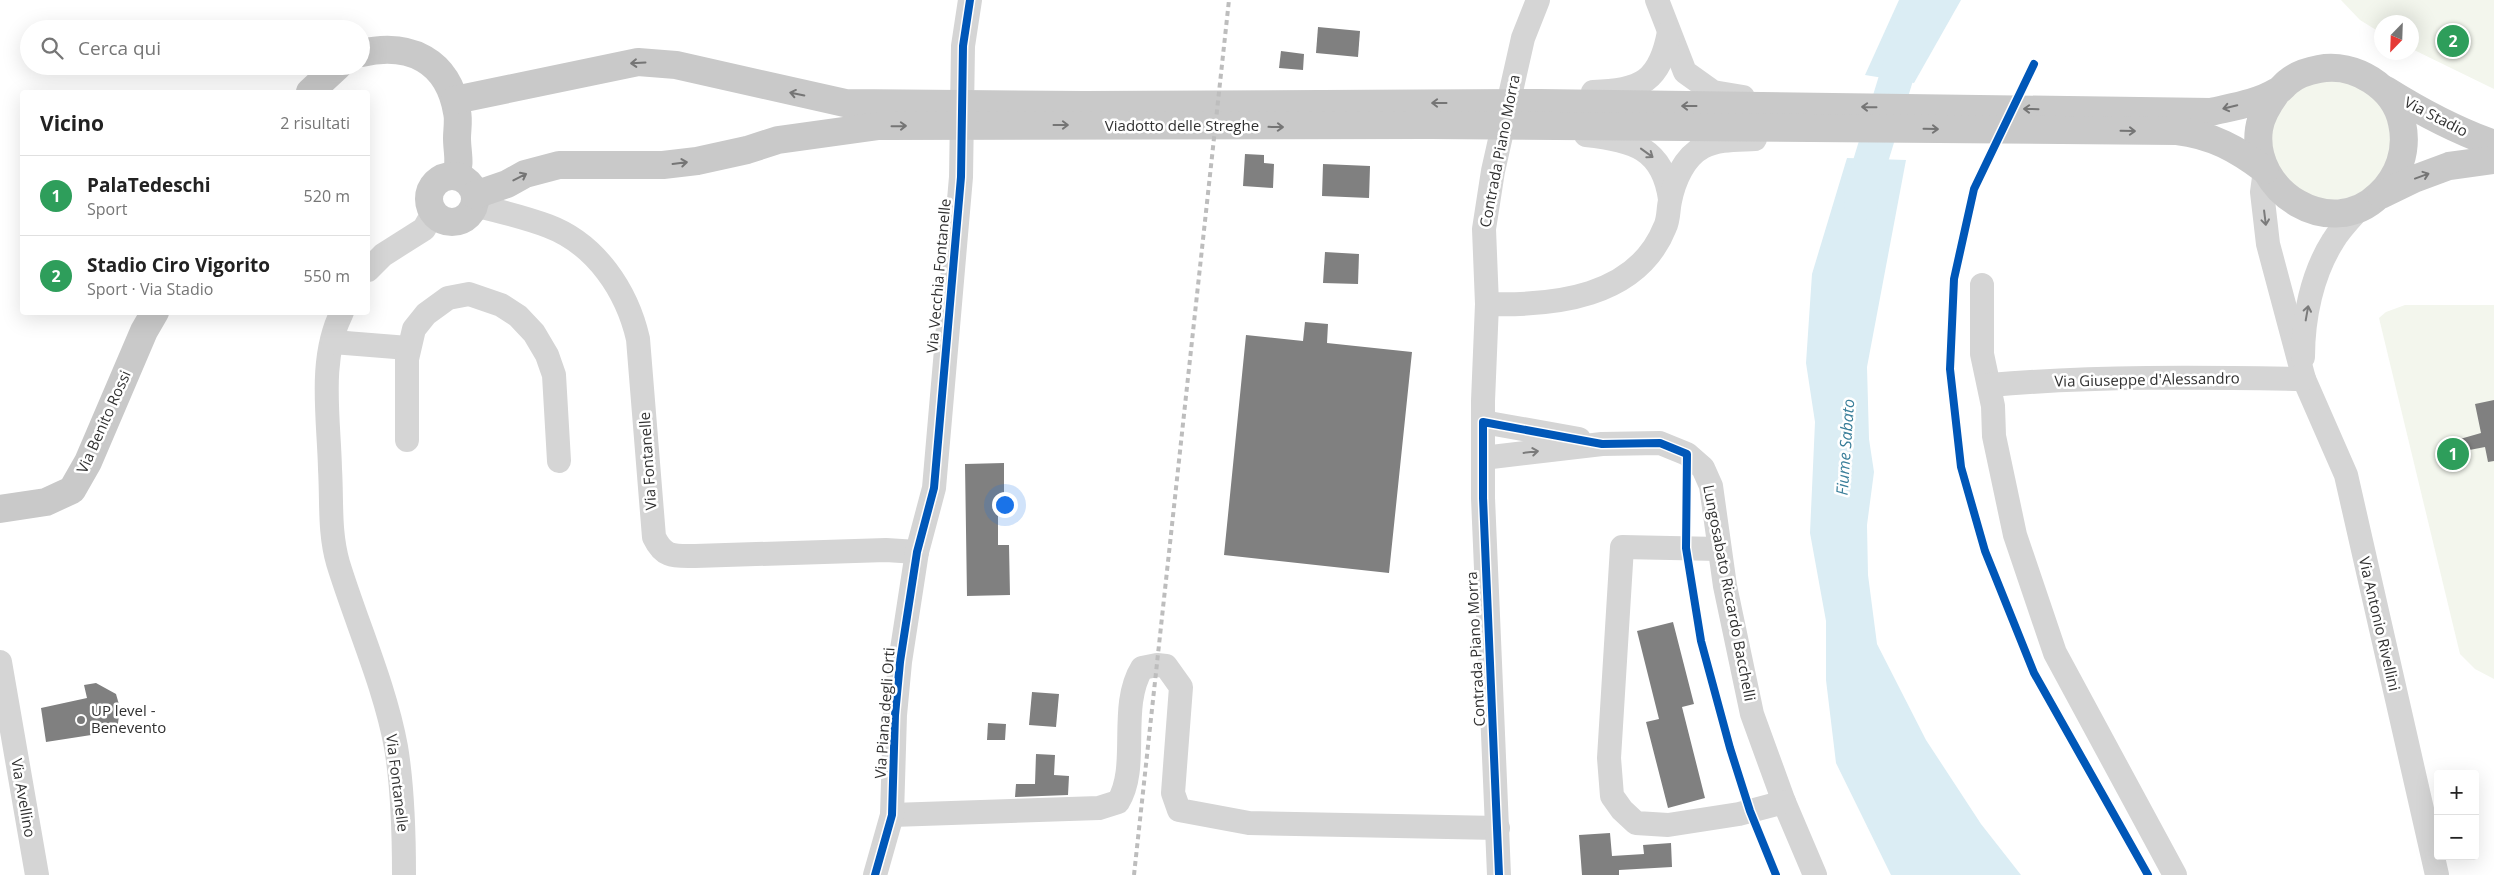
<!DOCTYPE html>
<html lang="it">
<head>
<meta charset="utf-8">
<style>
	body { margin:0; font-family:"Open Sans",sans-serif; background:#f2f2f2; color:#222 }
	.controls { position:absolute; right:15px; bottom:15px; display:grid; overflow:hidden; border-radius:5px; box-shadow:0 5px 20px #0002 }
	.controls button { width:45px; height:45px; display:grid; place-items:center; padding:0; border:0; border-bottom:1px solid #e0e0e0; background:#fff; color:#222; font:25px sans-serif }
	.compass { position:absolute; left:2374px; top:15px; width:45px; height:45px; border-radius:50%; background:#fff; box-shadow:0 5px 20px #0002; rotate:203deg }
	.you { position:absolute; left:1004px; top:504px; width:18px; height:18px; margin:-12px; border:4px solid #fff; border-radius:50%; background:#1a73e8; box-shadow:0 0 0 8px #1a73e833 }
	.badge { display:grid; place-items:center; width:32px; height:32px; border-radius:50%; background:#0b8043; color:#fff; font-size:16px; font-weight:700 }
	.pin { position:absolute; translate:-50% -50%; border:2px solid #fff; box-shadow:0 1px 5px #0006 }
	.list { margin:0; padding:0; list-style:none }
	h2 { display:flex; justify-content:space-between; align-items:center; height:65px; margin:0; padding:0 20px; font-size:21px }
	h2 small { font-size:16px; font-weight:400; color:#767676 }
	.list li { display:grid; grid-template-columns:32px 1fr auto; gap:15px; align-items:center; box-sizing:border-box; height:80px; padding:0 20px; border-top:1px solid #e0e0e0 }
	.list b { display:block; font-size:19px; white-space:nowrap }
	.list p { margin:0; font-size:16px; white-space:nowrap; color:#767676 }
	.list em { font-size:16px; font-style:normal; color:#767676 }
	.icon { flex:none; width:28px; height:28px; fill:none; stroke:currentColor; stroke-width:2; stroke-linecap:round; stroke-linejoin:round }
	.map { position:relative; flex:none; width:2494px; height:875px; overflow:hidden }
	.search { position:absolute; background:#fff; box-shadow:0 5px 20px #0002; left:20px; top:20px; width:350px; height:55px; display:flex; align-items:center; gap:12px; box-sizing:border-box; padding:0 18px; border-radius:28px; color:#767676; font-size:19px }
	.panel { position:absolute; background:#fff; box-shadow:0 5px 20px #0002; left:20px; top:90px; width:350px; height:225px; border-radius:5px }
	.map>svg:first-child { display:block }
</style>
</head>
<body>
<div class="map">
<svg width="2494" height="875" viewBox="0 0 2494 875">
	<rect width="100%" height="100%" fill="#fff"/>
	<g fill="#f3f6ed">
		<polygon points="2341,0 2494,0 2494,89 2412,49 2412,22 2382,22 2381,33 2360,20"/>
		<circle cx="2331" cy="140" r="60"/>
		<polygon points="2405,305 2494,305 2494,679 2475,669 2460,654 2379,318 2386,312"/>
	</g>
	<g fill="#dbedf4">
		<polygon points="1899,0 1961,0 1914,83 1865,75"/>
		<polygon points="1847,158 1906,160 1867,367 1869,439 1874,472 1867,525 1868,575 1877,644 1926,740 1981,824 2021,875 1891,875 1836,763 1826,680 1826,621 1810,533 1815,422 1806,363 1812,274"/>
	</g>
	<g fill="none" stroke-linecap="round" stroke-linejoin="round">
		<polyline stroke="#dbedf4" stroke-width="34" points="1861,204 1862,189 1912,26 1925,0"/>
	</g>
	<g fill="#808080">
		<polygon points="1318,27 1360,31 1358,57 1316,53"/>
		<polygon points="1281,51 1304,54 1303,70 1279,68"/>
		<polygon points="1245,154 1264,155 1264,163 1274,164 1273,188 1243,186"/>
		<polygon points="1323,164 1370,166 1369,198 1322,196"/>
		<polygon points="1325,252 1359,254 1358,284 1323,283"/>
		<polygon points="1305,322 1328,324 1327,343 1412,352 1389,573 1224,555 1246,335 1303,341"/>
		<polygon points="2494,400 2494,461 2488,462 2485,447 2459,452 2458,443 2460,439 2481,433 2475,404"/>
		<polygon points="1004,463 1004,511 998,511 998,545 1009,545 1010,595 967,596 965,464"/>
		<polygon points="1673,622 1694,704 1682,707 1705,798 1668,808 1646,722 1659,719 1637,631"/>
		<polygon points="96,683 116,694 120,708 117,731 46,742 41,708 87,698 84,685"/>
		<polygon points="1032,692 1059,694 1056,727 1029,725"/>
		<polygon points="988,723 1006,724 1005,740 987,740"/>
		<polygon points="1036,754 1055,755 1054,775 1069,776 1068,795 1015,797 1016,784 1035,784"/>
		<polygon points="1610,833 1612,856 1644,854 1643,845 1671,843 1672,867 1619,870 1619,875 1582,875 1579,835"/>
	</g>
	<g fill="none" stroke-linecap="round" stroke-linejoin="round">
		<g stroke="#d5d5d5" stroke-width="24">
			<polyline points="1657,0 1685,72 1713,92 1743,97"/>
			<path d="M 1593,92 C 1641,91 1660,81 1669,32"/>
			<path d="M 1586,135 C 1633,140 1663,148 1670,199"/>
			<polyline points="2265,170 2262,192 2268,244 2304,379 2346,475 2437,875"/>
			<path d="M 474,205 C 499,211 524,217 548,226 C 596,244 627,291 638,339 L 654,537 C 664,558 674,556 695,556 L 886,550 L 917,552"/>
			<polyline points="368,270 383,255 424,229 433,213"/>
			<polyline points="1982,285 1982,354 1993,406 1994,436 2015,535 2055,653 2175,875"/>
			<path d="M 1487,304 C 1553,306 1637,298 1665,227 C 1669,219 1668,209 1670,201 C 1674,181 1684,157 1703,147 C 1718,139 1738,140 1755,139"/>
			<path d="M 342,312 C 318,359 329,419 330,469 C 332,501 329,532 338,563 C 356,622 385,686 396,747 C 403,789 404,832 404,875"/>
			<polyline points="333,342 408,348"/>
			<path d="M 2303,357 C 2303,318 2312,274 2333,241 C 2340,229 2351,218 2360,208"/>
			<path d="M 1990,385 C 2094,376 2200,377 2304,379"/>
			<polyline points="1483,422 1579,439"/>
			<polyline points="407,440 407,359 414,329 426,314 448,298 469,294 501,305 518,316 534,333 547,355 554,375 559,461"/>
			<polyline points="1483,458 1602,444 1660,443 1687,454 1703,468 1711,486 1725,586 1752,714 1784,802 1815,875"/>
			<polyline points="1719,549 1622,547 1609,758 1612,796 1622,810 1636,823 1668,825 1739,814 1784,802"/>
			<polyline points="0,662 37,875"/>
			<path d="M 892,815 L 1099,808 L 1118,802 C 1140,767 1118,707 1142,668 L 1157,665 L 1166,666 L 1181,687 L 1173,793 L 1179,810 L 1249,823 L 1498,828"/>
			<polyline points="875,875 892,815 895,715 900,662 917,552 934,488 961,177 963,46 970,0"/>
			<polyline points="1499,875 1483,498 1483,401 1487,304 1484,229 1493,171 1523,38 1538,0"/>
		</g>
		<g stroke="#c9c9c9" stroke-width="28">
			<path d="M 361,53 C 410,42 448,60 457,112 C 459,120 457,130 457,138 C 457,152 461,163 456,176"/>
			<path d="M 2386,90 C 2421,112 2455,130 2494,144"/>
			<polyline points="310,92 338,66"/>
			<path d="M 455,100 L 638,62 L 676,65 L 845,103 L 1084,105 L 1539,103 L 2211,112 C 2232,107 2258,103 2276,92 C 2281,90 2284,85 2288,82 C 2296,75 2308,71 2319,69 C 2354,62 2395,87 2402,123 C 2408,150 2399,176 2379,195 C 2331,242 2250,192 2259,129 C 2261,115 2269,103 2277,92"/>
			<circle cx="452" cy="199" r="23"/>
			<path d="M 475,195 L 507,184 L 525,174 L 559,165 L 663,165 L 697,161 L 747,150 L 778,140 L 879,126 L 1431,125 L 2177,131 C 2212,135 2237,149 2265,170"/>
			<polyline points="2381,195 2414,179 2449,166 2494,160"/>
			<polyline points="0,509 46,502 72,490 88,462 144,331 155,312"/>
		</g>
		<polyline stroke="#bdbdbd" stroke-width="4" stroke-dasharray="5 4" stroke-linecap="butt" points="1134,875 1229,0"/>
		<g stroke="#fff" stroke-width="11">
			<g id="cycleway">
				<polyline points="2034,64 1974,189 1954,279 1950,369 1961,467 1985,551 2034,673 2148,875"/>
				<polyline points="875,875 892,815 895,715 900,662 917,552 934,488 961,177 963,46 970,0"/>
				<polyline points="1499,875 1483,498 1483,422 1602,444 1660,443 1687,454 1686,548 1701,641 1730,748 1750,811 1776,875"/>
			</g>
		</g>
		<use href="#cycleway" stroke="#0057b8" stroke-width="8"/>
	</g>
	<defs><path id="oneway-shaft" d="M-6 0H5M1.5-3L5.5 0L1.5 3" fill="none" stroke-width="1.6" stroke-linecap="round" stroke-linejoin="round" transform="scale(1.25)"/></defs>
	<g stroke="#757575">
		<use href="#oneway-shaft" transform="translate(638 63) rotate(177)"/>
		<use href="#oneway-shaft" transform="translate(797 94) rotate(-168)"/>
		<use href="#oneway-shaft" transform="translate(1439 103) rotate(180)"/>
		<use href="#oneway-shaft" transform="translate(1689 106) rotate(-180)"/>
		<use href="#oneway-shaft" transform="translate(1869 107) rotate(-179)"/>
		<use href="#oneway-shaft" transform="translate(2230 107) rotate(166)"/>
		<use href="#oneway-shaft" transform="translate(2031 109) rotate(-179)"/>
		<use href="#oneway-shaft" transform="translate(1061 125)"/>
		<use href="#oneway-shaft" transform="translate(899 126) rotate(-1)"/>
		<use href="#oneway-shaft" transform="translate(1276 127) rotate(1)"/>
		<use href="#oneway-shaft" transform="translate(1931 129) rotate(1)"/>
		<use href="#oneway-shaft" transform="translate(2128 131) rotate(1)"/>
		<use href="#oneway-shaft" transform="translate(680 163) rotate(-7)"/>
		<use href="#oneway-shaft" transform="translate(2422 176) rotate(-20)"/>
		<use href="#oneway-shaft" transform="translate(520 177) rotate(-27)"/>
	</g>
	<g stroke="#7b7b7b">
		<use href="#oneway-shaft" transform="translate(1647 153) rotate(36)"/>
		<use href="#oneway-shaft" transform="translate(2265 218) rotate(83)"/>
		<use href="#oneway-shaft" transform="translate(2307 313) rotate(-80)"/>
		<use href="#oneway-shaft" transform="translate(1531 452) rotate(-7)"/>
	</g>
	<circle fill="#797979" stroke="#fff" stroke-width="2" cx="81" cy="720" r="5"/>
	<g text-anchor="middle" stroke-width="5" stroke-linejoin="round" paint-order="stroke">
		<g font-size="15" fill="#313131" stroke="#fff">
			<text transform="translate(2436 117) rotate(27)" y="5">Via Stadio</text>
			<text x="1182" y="131">Viadotto delle Streghe</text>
			<text transform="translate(1500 151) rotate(-79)" y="5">Contrada Piano Morra</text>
			<text transform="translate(939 276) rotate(-85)" y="5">Via Vecchia Fontanelle</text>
			<text transform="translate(2147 380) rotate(-1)" y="5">Via Giuseppe d'Alessandro</text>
			<text transform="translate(104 422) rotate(-66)" y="5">Via Benito Rossi</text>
			<text transform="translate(648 461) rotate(-94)" y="5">Via Fontanelle</text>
			<text transform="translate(1729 593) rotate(79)" y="5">Lungosabato Riccardo Bacchelli</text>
			<text transform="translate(2379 624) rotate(77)" y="5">Via Antonio Rivellini</text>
			<text transform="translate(1476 649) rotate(-93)" y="5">Contrada Piano Morra</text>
			<text transform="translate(885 713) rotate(-86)" y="5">Via Piana degli Orti</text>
			<text transform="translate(397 783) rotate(83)" y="5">Via Fontanelle</text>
			<text transform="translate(23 798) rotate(80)" y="5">Via Avellino</text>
		</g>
		<g font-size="15" fill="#313131" stroke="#fff" text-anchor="start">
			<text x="91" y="716">UP level -<tspan x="91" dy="17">Benevento</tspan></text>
		</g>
		<g font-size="16" font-style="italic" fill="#397e99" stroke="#fff">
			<text transform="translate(1845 447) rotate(-86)" y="6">Fiume Sabato</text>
		</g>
	</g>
</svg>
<div class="controls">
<button>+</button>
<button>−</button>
</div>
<svg class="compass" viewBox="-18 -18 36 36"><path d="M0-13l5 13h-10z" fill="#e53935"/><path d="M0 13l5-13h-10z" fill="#767676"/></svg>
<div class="you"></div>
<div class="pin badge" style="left:2453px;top:454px;background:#2e9e5b">1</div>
<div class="pin badge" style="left:2453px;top:41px;background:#2e9e5b">2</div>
<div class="search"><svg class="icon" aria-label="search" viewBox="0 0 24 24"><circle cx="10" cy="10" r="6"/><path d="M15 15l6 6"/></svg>Cerca qui</div>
<section class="panel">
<h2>Vicino<small>2 risultati</small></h2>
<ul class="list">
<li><span class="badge" style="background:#2e9e5b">1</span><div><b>PalaTedeschi</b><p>Sport</p></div><em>520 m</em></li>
<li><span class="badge" style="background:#2e9e5b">2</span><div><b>Stadio Ciro Vigorito</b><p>Sport · Via Stadio</p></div><em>550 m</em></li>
</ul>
</section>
</div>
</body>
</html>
